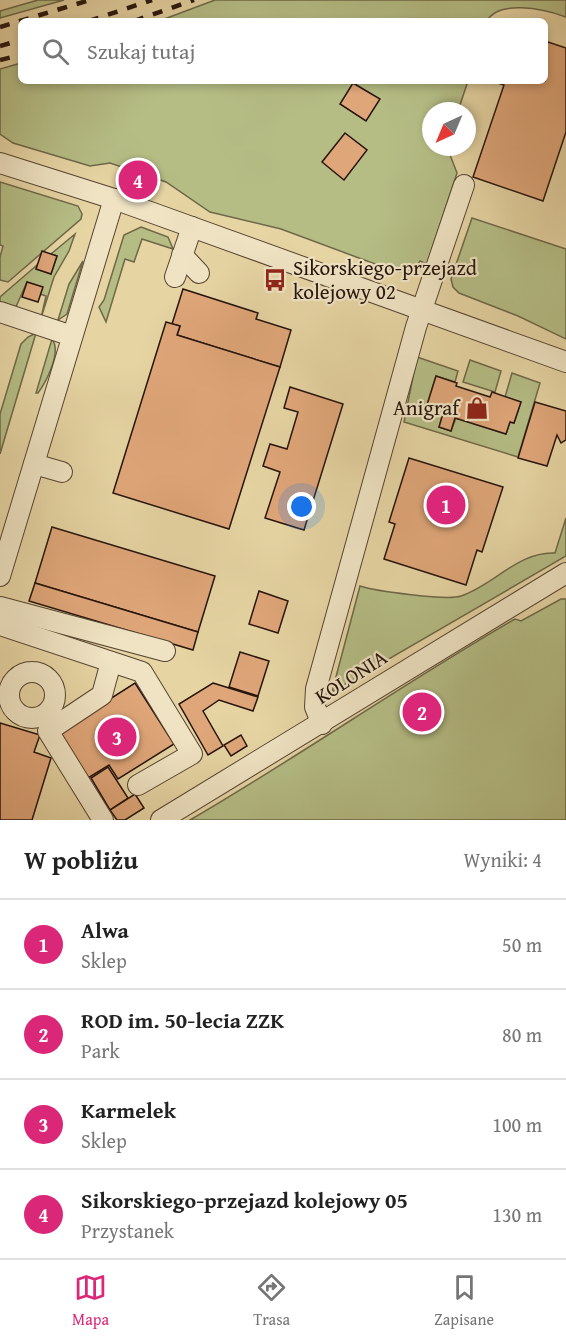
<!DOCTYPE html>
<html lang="pl">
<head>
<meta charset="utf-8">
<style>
	body { margin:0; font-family:"Gentium Book Plus",serif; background:#f6f6f6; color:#222 }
	.compass { position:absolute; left:422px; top:102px; width:54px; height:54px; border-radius:50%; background:#fff; box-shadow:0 3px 9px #0003; rotate:224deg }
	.you { position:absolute; left:302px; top:507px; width:21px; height:21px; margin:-15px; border:4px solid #fff; border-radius:50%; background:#1a73e8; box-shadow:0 0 0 9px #1a73e833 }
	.badge { display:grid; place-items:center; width:39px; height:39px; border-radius:50%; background:#db2777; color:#fff; font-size:20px; font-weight:700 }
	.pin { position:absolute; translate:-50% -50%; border:3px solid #fff; box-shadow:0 2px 6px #0006 }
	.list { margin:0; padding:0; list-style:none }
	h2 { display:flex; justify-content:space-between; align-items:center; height:78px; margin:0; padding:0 24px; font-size:26px }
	h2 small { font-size:20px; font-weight:400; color:#767676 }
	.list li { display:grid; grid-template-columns:39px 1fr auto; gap:18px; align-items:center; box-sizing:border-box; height:90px; padding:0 24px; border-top:2px solid #e0e0e0 }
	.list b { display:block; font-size:22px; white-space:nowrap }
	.list p { margin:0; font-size:20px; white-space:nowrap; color:#767676 }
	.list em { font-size:20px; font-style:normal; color:#767676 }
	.icon { flex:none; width:33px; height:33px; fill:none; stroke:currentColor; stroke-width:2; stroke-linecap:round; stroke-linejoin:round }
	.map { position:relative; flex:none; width:566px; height:820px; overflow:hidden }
	.search { position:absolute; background:#fff; box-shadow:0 3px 9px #0003; left:18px; right:18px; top:18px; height:66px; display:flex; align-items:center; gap:15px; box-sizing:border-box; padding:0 21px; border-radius:9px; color:#767676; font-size:22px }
	.sheet { height:438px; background:#fff }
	nav { display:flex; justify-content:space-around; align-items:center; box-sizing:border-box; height:84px; border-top:2px solid #e0e0e0; background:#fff; font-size:16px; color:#767676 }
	nav a { display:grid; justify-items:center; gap:3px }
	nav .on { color:#db2777 }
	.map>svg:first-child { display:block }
</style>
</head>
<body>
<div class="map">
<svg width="566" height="820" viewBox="0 0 566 820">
	<rect width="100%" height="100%" fill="#e6d4a3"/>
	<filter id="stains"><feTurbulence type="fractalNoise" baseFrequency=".00333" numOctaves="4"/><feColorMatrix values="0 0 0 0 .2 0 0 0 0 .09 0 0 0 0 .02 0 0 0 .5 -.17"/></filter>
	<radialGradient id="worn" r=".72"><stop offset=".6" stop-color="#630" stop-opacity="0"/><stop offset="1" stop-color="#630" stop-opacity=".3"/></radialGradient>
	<g fill="#b5bd85" stroke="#6e6849" stroke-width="1.5">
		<polygon points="38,0 64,0 0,18 0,11"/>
		<path d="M 215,0 L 566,0 L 566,17 C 542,8 498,0 487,21 L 159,21 Z"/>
		<path d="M 21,63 L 21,81 L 468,81 L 458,111 L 431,111 L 431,147 L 447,147 L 457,173 L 427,264 L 420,261 C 414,272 406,273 394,271 L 281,229 L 210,212 L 166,182 L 110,163 L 90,166 L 13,143 L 0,134 L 0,69 Z"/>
		<polygon points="0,182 78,206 82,214 81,219 8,282 0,280 0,257 3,246 0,245"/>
		<polygon points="472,218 566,249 566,339 518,316 459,293 453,287 451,279"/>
		<polygon points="141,227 168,237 173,249 142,239 134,262 125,259 106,322 99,307 104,300 124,235"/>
		<polygon points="75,234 69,251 54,277 41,318 46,296 40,294 42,287 27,282 15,309 0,307 0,297 37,265 36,269 51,274 57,256 51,254"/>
		<polygon points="83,261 67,314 58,320 69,284"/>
		<polygon points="36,333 0,454 0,414 21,344 28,337"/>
		<path d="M 52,339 C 62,352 46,382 38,393 L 36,393 Z"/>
		<polygon points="417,357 458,371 455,382 436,376 427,405 444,410 439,427 451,431 456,418 506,434 510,422 514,423 521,402 505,397 512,373 540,383 518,457 404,422"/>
		<polygon points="470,360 501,371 495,392 463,382"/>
		<path d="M 566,518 L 566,556 L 332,692 L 360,586 C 375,591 448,601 461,596 C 494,585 519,551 555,553 Z"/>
		<path d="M 561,599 L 566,599 L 566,820 L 190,820 C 300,756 404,683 515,619 L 521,621 Z"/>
	</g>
	<g fill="#dfa679" stroke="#26140d" stroke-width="1.5">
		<polygon points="545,41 566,48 566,132 543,201 473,177 504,85 492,81 545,81"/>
		<polygon points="353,83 380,99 366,121 340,104"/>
		<polygon points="345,133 367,150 344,180 322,162"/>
		<polygon points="42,251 57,256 51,274 36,269"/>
		<polygon points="27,282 43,287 38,302 22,297"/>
		<polygon points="183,289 258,313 256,319 291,330 280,367 177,335 180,326 172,324"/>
		<polygon points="166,322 180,326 177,335 280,367 229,529 113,493"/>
		<polygon points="436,376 457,383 456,386 490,397 492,392 521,402 514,423 510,422 506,434 455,418 451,431 439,427 444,410 427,405"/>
		<polygon points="290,387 343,404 304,530 265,518 280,472 263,466 270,444 287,449 298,412 284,408"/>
		<polygon points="535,402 566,411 566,440 561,443 557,435 547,466 518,458"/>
		<polygon points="409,458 503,487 482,552 477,550 466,585 384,559 395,524 389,522"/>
		<polygon points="52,527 215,576 198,632 35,583"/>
		<polygon points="35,583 198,632 193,650 29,601"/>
		<polygon points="259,591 288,601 278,633 249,624"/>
		<polygon points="240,652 269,661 258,696 229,687"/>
		<polygon points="135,683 174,744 118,779 109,765 88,778 58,732"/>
		<polygon points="213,683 258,697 253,711 219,700 203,711 223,746 208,755 179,704"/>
		<polygon points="0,723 40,735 34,752 51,758 32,820 0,820"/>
		<polygon points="241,735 247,746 231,756 224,745"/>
		<polygon points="108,767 128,798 110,810 91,778"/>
		<polygon points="135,794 144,808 125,820 117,820 110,810"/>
	</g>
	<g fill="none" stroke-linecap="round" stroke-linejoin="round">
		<g stroke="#564432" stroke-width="22">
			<g id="minor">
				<polyline points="0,163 114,199 566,362"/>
				<polyline points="182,255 199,273"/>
				<polyline points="175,277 192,227"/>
				<polyline points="0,312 72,336"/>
				<polyline points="34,464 62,472"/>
				<polyline points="0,576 114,199"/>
				<polyline points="0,607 165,651"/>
				<polyline points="0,625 142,672 192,754 138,785"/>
				<circle cx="32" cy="695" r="23"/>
				<polyline points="322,724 315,707 316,689 416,327 464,185"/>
				<polyline points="103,820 48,731 102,695 111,662"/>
				<polyline points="161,820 566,573"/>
			</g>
		</g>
		<use href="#minor" stroke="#efe3c3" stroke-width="20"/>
		<g stroke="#26140d" stroke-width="4.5" stroke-dasharray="10 10" stroke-linecap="butt">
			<polyline points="89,21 152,0"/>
			<polyline points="134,21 194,0"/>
			<polyline points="0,27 90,0"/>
			<polyline points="0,46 21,40"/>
			<polyline points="0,60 21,55"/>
		</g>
	</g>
	<defs>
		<g id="bus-bare" transform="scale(1.8)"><path d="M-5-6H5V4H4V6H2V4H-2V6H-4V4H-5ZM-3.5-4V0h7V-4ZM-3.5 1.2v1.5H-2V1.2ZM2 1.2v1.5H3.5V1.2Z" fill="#8f2418" stroke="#efe3c3" stroke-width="2.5" paint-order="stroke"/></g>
		<g id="shop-bare" transform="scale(1.8)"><path d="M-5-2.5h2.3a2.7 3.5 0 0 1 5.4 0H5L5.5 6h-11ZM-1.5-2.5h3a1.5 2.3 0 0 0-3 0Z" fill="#8f2418" stroke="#efe3c3" stroke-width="2.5" paint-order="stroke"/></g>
	</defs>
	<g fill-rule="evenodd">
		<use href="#bus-bare" x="275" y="280"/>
		<use href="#shop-bare" x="477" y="408"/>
	</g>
	<g text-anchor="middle" stroke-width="4.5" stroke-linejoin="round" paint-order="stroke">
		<g font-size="21" fill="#26140d" stroke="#efe3c3" text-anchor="start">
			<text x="293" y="275">Sikorskiego-przejazd<tspan x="293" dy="24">kolejowy 02</tspan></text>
			<text x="459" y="415" text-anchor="end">Anigraf</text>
		</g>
		<g font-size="21" fill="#26140d" stroke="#efe3c3">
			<text transform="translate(351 677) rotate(-33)" y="7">KOLONIA</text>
		</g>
	</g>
	<rect width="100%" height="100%" filter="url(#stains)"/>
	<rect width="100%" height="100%" fill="url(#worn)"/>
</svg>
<svg class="compass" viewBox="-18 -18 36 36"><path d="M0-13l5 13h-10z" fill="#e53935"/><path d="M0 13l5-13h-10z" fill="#767676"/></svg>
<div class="you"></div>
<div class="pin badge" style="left:446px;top:505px">1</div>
<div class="pin badge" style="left:422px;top:712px">2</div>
<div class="pin badge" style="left:117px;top:737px">3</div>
<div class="pin badge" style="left:138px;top:180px">4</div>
<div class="search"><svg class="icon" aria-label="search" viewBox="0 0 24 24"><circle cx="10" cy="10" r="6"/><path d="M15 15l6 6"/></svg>Szukaj tutaj</div>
</div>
<section class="sheet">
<h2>W pobliżu<small>Wyniki: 4</small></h2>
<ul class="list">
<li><span class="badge">1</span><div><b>Alwa</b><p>Sklep</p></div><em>50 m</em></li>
<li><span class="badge">2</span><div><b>ROD im. 50-lecia ZZK</b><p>Park</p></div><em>80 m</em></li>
<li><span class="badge">3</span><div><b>Karmelek</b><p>Sklep</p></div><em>100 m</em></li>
<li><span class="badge">4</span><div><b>Sikorskiego-przejazd kolejowy 05</b><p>Przystanek</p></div><em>130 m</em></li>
</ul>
</section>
<nav>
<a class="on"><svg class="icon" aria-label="map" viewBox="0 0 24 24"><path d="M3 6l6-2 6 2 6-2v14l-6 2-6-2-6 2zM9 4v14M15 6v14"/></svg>Mapa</a>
<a><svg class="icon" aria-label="directions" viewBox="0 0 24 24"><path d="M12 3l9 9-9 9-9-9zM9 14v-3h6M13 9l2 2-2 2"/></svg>Trasa</a>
<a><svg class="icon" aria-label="saved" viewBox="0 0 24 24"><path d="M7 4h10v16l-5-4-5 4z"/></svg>Zapisane</a>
</nav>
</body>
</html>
